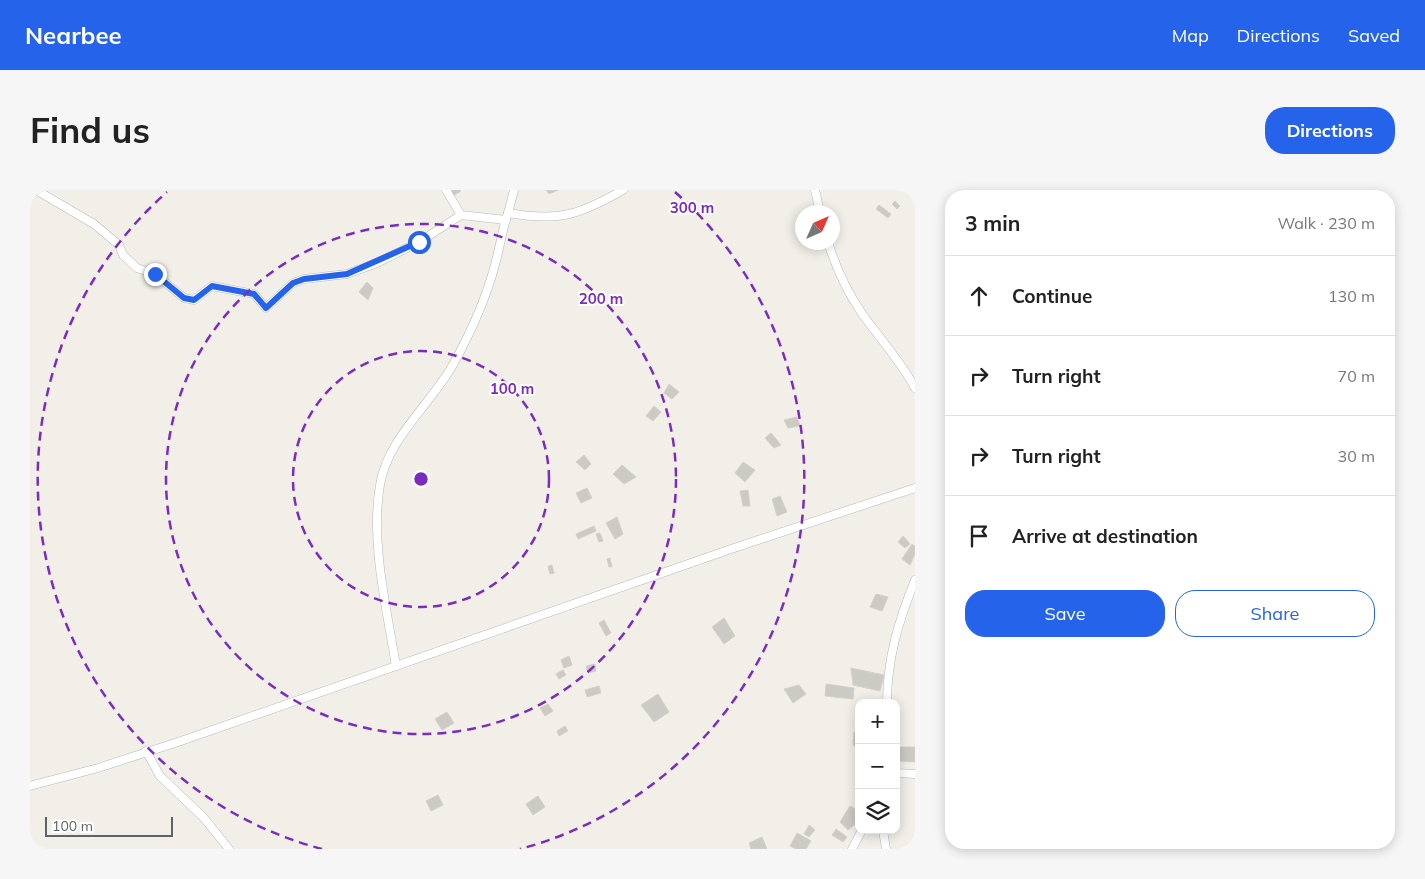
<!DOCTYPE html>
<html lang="en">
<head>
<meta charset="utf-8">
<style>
	body { margin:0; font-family:Mulish,sans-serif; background:#f6f6f6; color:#222 }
	.controls { position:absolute; right:15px; bottom:15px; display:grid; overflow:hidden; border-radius:10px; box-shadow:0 2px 12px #0003 }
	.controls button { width:45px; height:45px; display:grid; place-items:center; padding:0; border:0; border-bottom:1px solid #e0e0e0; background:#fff; color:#222; font:25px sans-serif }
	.compass { position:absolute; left:765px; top:15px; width:45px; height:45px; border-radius:50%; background:#fff; box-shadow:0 2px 12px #0003; rotate:45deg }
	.scale { position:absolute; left:15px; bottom:12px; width:128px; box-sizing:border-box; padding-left:5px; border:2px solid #5f6368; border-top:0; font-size:14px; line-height:18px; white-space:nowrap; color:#5f6368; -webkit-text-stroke:4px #fff; paint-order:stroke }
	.stop { position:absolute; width:15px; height:15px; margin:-11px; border:4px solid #2563eb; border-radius:50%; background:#fff }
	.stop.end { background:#2563eb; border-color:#fff; box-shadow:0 1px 5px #0008 }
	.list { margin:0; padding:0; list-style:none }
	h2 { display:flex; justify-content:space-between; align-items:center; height:65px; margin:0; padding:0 20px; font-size:21px }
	h2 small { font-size:16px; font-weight:400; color:#767676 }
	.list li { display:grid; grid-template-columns:32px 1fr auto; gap:15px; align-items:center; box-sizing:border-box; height:80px; padding:0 20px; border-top:1px solid #e0e0e0 }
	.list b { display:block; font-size:19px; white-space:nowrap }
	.list em { font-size:16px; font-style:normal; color:#767676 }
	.actions { display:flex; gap:10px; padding:15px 20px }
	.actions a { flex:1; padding:11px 0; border:1px solid #2563eb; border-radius:20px; text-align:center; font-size:18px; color:#2563eb }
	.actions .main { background:#2563eb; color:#fff }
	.icon { flex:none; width:28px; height:28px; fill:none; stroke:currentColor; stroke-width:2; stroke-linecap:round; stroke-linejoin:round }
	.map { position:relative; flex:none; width:885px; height:659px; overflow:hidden; border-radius:20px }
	header { display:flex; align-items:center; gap:30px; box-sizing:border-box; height:70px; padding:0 25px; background:#2563eb; color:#fff }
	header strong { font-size:24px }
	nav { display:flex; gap:28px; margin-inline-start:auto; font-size:18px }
	.intro { display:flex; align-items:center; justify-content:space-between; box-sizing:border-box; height:120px; padding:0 30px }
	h1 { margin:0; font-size:35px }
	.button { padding:12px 22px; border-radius:20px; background:#2563eb; color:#fff; font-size:18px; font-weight:700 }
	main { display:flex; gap:30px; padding:0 30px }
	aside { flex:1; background:#fff; border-radius:20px; box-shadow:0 2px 12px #0003 }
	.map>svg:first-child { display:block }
</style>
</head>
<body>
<header>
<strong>Nearbee</strong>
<nav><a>Map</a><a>Directions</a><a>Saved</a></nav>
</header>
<div class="intro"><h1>Find us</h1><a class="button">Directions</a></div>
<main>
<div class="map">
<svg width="885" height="659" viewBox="0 0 885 659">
	<rect width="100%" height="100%" fill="#f1efe8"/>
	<g fill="#cccac5" stroke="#d6d1c6">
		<polygon points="421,0 430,0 431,1 423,6"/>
		<polygon points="516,0 528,0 519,4"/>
		<polygon points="865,11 870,16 867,19 862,14"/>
		<polygon points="849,15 861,24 858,28 846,19"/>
		<polygon points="337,92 343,98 338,110 329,102"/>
		<polygon points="639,194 649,202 642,209 634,203"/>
		<polygon points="624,216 631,222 623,231 616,226"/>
		<polygon points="767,227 770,236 758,238 754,230"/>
		<polygon points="741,243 751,255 744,258 735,248"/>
		<polygon points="554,265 561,274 555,280 546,272"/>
		<polygon points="713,272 725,280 715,292 705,283"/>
		<polygon points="592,275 606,287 594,294 583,284"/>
		<polygon points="557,298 562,308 551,313 546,303"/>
		<polygon points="718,300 720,316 713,316 710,301"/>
		<polygon points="750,306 757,322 747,326 742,309"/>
		<polygon points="587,327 593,344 585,349 576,333"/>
		<polygon points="564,336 566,341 548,349 546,344"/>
		<polygon points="570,343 573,351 569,352 566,344"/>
		<polygon points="873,346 880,354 875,358 868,352"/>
		<polygon points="882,354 885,356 885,364 880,375 872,369"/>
		<polygon points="580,368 582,377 579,377 577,369"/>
		<polygon points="522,375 524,383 520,384 518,376"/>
		<polygon points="846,404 858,407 852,421 840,417"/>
		<polygon points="694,428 705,446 694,454 682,437"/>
		<polygon points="574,430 581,443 576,446 569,433"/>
		<polygon points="539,466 542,475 534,478 531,470"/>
		<polygon points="565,474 566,481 558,483 556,476"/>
		<polygon points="821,478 854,485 850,501 823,495"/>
		<polygon points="533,480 536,485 529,489 526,484"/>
		<polygon points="796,494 824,498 823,509 795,506"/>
		<polygon points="769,495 776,504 763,513 754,499"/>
		<polygon points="569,496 571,503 557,507 555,500"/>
		<polygon points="628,504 639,522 624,532 611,515"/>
		<polygon points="518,514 523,521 515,526 510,518"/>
		<polygon points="417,522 424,533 412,540 405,529"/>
		<polygon points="535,536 538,541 529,546 527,541"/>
		<polygon points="824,542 829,542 829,556 823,555"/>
		<polygon points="867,557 885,557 885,572 867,571"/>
		<polygon points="408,605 413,615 401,621 396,611"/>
		<polygon points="508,606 515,617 503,625 496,614"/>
		<polygon points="820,616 829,621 829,631 818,640 810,632"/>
		<polygon points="779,635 785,640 779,647 774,644"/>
		<polygon points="806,639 817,647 813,652 802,645"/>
		<polygon points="767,643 781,651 776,659 766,659 760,656"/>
		<polygon points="732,647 737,659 721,659 719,653"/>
	</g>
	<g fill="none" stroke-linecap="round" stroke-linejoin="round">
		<g stroke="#b5b8bc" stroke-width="9">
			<g id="street">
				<polyline points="6,0 64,34 89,55 93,65 107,78 125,84 154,108 164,110 182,96 224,104 236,118 263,93 274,89 317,84 347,73 389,52 431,25 476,30"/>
				<polyline points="416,0 431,25"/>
				<polyline points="785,0 790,22"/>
				<polyline points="478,23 484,0"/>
				<path d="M 798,52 C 806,78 816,100 831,122 C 849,148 870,170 885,198"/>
				<path d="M 366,476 C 357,420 340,351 350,295 C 357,249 402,213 424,173 C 441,142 456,108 465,75 C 470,57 472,40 478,23 C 529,32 549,25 593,0"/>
				<path d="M 857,513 C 857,468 869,430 885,390"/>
				<polyline points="116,561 130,586 174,628 199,659"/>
				<polyline points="866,583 885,584"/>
				<polyline points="0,596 68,578 148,552 704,358 885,298"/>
				<polyline points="853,640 856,659"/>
				<polyline points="822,659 832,640"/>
			</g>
		</g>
		<use href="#street" stroke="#fff" stroke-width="8"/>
	</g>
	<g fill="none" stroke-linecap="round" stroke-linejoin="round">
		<polyline stroke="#2563eb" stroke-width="6" points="125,84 154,108 164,110 182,96 224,104 236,118 263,93 274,89 317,84 389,52"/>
	</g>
	<g fill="none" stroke="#7b2cbf" stroke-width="2.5" stroke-dasharray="9 6">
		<circle cx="391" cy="289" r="128"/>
		<circle cx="391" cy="289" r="255"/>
		<path d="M292 659A383 383 0 0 1 137 2M645 2A383 383 0 0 1 490 659"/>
	</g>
	<circle cx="391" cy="289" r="8" fill="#7b2cbf" stroke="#fff" stroke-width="2.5"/>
	<g font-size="15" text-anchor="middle" font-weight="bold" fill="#7b2cbf" stroke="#fff" stroke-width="4" stroke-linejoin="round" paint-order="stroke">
		<text x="662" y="23">300 m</text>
		<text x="571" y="114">200 m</text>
		<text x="482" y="204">100 m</text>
	</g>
</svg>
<div class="controls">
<button>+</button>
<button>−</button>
<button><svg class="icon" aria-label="layers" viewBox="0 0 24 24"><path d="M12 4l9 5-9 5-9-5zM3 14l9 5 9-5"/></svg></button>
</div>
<svg class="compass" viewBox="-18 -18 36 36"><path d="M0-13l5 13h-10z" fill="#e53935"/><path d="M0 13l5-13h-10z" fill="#767676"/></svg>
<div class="scale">100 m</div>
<div class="stop" style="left:389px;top:52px"></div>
<div class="stop end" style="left:125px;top:84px"></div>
</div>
<aside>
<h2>3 min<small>Walk · 230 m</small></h2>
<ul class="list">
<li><svg class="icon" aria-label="ahead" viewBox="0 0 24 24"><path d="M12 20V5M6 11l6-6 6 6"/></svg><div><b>Continue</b></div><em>130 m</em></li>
<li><svg class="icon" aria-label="right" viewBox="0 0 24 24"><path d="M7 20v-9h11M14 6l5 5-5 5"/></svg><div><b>Turn right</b></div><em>70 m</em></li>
<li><svg class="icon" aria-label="right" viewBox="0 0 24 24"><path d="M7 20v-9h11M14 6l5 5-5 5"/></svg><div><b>Turn right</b></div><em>30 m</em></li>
<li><svg class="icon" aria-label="arrive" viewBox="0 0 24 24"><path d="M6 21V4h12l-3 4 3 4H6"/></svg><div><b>Arrive at destination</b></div></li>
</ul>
<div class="actions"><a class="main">Save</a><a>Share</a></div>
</aside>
</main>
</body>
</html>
